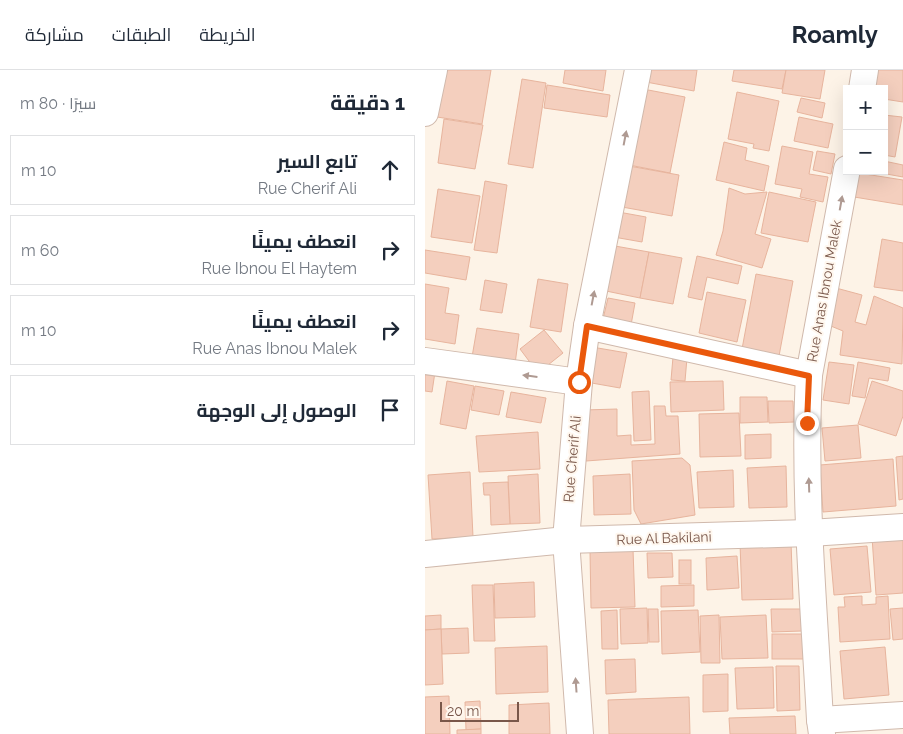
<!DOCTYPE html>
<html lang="ar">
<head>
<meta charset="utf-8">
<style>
	body { margin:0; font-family:Raleway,Cairo,sans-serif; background:#f6f6f7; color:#1f2937; direction:rtl }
	.controls { position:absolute; right:15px; top:15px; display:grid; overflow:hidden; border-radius:0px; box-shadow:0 5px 20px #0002 }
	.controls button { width:45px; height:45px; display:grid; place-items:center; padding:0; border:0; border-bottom:1px solid #e0e1e3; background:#fff; color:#1f2937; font:25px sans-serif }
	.scale { position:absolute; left:15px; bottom:12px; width:79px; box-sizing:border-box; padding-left:5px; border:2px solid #79574a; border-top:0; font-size:14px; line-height:18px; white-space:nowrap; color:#79574a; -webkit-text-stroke:4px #fff7ee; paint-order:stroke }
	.stop { position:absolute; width:15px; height:15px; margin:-11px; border:4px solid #ea580c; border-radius:50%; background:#fff }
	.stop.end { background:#ea580c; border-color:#fff; box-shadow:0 1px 5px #0008 }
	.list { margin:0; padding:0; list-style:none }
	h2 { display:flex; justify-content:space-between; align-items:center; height:65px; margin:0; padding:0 20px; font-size:21px }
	h2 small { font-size:16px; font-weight:400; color:#747a83 }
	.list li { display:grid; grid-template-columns:32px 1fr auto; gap:15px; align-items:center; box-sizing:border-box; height:70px; margin:0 10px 10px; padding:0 10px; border:1px solid #e0e1e3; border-radius:0px }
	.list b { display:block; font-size:19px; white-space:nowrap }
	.list p { margin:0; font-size:16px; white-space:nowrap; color:#747a83 }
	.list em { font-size:16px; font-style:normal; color:#747a83 }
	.icon { flex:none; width:28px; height:28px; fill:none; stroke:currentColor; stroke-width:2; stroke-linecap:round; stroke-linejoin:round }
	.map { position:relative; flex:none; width:478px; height:664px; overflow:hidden; direction:ltr }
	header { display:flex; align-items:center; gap:30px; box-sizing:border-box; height:70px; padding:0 25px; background:#fff; border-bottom:1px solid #e0e1e3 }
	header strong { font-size:24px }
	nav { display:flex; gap:28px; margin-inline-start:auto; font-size:18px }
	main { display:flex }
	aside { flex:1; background:#fff }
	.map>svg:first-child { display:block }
</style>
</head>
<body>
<header>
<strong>Roamly</strong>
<nav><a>الخريطة</a><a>الطبقات</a><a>مشاركة</a></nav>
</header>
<main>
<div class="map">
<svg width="478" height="664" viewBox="0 0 478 664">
	<rect width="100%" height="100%" fill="#fdf3e7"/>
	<g fill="#f4cfbe" stroke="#e7b49d">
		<polygon points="20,0 66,0 57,54 12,47"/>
		<polygon points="140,0 181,0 178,21 138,13"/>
		<polygon points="223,0 272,0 269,21 221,12"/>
		<polygon points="309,0 361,0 357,19 307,11"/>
		<polygon points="361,0 400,0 395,29 357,23"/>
		<polygon points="450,0 478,0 478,32 459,29 459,19 447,19"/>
		<polygon points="97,9 121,13 108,98 83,94"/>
		<polygon points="122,15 185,25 182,47 119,38"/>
		<polygon points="218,19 260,27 245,103 204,95"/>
		<polygon points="312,22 354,31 344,81 328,78 329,74 303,69"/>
		<polygon points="376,28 400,33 397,48 372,42"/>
		<polygon points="459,45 477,47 470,87 459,85"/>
		<polygon points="374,47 408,54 403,78 369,71"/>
		<polygon points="19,49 58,55 50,99 13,93"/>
		<polygon points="299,72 322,78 320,90 344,96 339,121 291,110"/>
		<polygon points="357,76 388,82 384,104 403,107 398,132 375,127 377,119 350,114"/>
		<polygon points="392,81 410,84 406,104 388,100"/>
		<polygon points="459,91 478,95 478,107 445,101 459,101"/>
		<polygon points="204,96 254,105 247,146 197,137"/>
		<polygon points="427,102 478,110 478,135 423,126"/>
		<polygon points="60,111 82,115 72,183 49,180"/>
		<polygon points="304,118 320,124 342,122 330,164 346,169 337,198 291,185 298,161"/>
		<polygon points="13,119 55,126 47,173 6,167"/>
		<polygon points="344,122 391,132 383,172 336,163"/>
		<polygon points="188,141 221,147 217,172 183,166"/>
		<polygon points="457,169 478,173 478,221 449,217"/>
		<polygon points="190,176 224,182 215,228 181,221"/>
		<polygon points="0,180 45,187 41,210 0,203"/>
		<polygon points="224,182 257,188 248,234 215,228"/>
		<polygon points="272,186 317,196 313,214 282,207 277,230 263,227"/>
		<polygon points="331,204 368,211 354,286 317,279"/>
		<polygon points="113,209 143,214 136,262 105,257"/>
		<polygon points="60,210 82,214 77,243 55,240"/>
		<polygon points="0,214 24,218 20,243 34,245 30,274 0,269"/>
		<polygon points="411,218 437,225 430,252 441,255 449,226 478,238 477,294 415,285 418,261 401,254"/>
		<polygon points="282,222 321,230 312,272 274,263"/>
		<polygon points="183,228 210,233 206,255 178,249"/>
		<polygon points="52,258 94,264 90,294 47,287"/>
		<polygon points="119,260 138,283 113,303 95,279"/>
		<polygon points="167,277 202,283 195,318 161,312"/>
		<polygon points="248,287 262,288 260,311 246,310"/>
		<polygon points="404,292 429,295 424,334 398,330"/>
		<polygon points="433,292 465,298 463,311 444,308 440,328 427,326"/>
		<polygon points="0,301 10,302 7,322 0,321"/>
		<polygon points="22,311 49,316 41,359 15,354"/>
		<polygon points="298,311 299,340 246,342 245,312"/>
		<polygon points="447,311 478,321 478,346 471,366 433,354"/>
		<polygon points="50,316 79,321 74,345 46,340"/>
		<polygon points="224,321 226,370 209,371 207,322"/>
		<polygon points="86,322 121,328 116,353 81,347"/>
		<polygon points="315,327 342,327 343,352 315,353"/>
		<polygon points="343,331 368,331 369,352 344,353"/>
		<polygon points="229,336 240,336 241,346 253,346 255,384 161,391 159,340 192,339 192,366 206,365 206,375 230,374"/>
		<polygon points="314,343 316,386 275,387 274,344"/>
		<polygon points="433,355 436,388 400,391 397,358"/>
		<polygon points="113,362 115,399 54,402 51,366"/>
		<polygon points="346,364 346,388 320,389 320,365"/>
		<polygon points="478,386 478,429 474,430 471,387"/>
		<polygon points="257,388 265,395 270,445 216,454 209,440 207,391"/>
		<polygon points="468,389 471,436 398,442 395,395"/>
		<polygon points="361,396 362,437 324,438 322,398"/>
		<polygon points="308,400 309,437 274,438 272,402"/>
		<polygon points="45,402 48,467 7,469 3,405"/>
		<polygon points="113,404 115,453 85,454 83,406"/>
		<polygon points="205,404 206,444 169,445 168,406"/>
		<polygon points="83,412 85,454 66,455 65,425 59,425 58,413"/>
		<polygon points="478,464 478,523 451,525 447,467"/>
		<polygon points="366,472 368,529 317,530 315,473"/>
		<polygon points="442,476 446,522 409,525 405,479"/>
		<polygon points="208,479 210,537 166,538 165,481"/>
		<polygon points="222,483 247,483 248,507 223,508"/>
		<polygon points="312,486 314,518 282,520 281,488"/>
		<rect x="254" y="490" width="12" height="24"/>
		<polygon points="109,512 110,547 70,548 69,514"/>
		<polygon points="47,515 68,515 70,571 49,571"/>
		<polygon points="269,515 269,536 236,537 236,516"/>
		<polygon points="437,526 437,535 451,534 451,527 463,526 465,569 415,572 413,537 420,537 419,527"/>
		<polygon points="222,538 223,573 196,574 195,539"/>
		<polygon points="478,538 478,569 468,570 465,539"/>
		<polygon points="223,539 233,539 234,572 224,572"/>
		<polygon points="346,539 376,539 377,561 347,562"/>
		<polygon points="192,540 193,579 177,579 176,541"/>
		<polygon points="273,540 275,582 237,584 236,541"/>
		<polygon points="16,545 16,559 0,560 0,546"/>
		<polygon points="294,545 295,593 276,593 275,546"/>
		<polygon points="341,545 343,588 297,589 295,547"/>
		<polygon points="43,558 44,583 17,584 16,559"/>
		<polygon points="16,559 18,614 0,615 0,560"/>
		<rect x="347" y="564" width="32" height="25"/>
		<polygon points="122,576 123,622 71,624 70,578"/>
		<polygon points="460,577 464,625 419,629 415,581"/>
		<polygon points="210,589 211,622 181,624 180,590"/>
		<polygon points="351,596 374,596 375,640 352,641"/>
		<polygon points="348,597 349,638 312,639 310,598"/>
		<polygon points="303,604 303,641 278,642 278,605"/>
		<polygon points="24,626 25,664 0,664 0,627"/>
		<polygon points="264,627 265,664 184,664 183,630"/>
		<polygon points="55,631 56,659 41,660 40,632"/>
		<polygon points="124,633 125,664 84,664 84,635"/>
		<polygon points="370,646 371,664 305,664 304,648"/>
		<polygon points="56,659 56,664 32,664 32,660"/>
	</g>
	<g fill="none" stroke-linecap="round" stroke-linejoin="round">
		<g stroke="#d0b9ac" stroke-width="28">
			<g id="street">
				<polyline points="437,19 440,0"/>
				<polyline points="0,43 9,0"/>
				<polyline points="162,256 384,305"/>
				<polyline points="0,291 154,312"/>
				<polyline points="0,484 141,470 385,463 478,457"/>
				<polyline points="395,650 478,645"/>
				<polyline points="155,664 141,470 154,312 162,256 213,0"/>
				<path d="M 397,664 L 395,650 C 389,536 378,420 384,305 L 422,99"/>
			</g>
		</g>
		<use href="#street" stroke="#fff" stroke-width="26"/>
	</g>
	<defs><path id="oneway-solid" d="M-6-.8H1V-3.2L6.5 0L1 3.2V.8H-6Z" transform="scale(1.25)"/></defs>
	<g fill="#af9a92">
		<use href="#oneway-solid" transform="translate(200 68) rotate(-79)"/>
		<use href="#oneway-solid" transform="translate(416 133) rotate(-80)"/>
		<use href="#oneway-solid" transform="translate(168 228) rotate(-79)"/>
		<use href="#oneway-solid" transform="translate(105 306) rotate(-173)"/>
		<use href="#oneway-solid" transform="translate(384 415) rotate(-92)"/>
		<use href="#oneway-solid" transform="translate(151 615) rotate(-94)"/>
	</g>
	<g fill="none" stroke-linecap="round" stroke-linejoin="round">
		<polyline stroke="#ea580c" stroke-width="6" points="154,312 162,256 384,306 382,353"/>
	</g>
	<g text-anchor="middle" stroke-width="4" stroke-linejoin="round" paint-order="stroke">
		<g font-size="14" fill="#79574a" stroke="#fff7ee">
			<text transform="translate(399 221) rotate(-80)" y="5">Rue Anas Ibnou Malek</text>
			<text transform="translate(147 389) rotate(-85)" y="5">Rue Cherif Ali</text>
			<text transform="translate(239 468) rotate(-2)" y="5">Rue Al Bakilani</text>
		</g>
	</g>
</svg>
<div class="controls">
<button>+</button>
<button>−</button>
</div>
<div class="scale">20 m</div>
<div class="stop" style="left:154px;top:312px"></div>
<div class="stop end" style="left:382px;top:353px"></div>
</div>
<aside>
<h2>1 دقيقة<small>سيرًا · 80 m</small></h2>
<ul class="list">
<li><svg class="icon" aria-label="ahead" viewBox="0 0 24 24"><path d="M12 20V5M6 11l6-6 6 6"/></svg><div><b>تابع السير</b><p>Rue Cherif Ali</p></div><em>10 m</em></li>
<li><svg class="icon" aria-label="right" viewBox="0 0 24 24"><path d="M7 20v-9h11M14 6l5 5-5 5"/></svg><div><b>انعطف يمينًا</b><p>Rue Ibnou El Haytem</p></div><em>60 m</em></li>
<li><svg class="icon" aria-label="right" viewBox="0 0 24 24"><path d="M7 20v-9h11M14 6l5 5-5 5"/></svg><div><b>انعطف يمينًا</b><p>Rue Anas Ibnou Malek</p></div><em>10 m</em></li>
<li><svg class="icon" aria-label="arrive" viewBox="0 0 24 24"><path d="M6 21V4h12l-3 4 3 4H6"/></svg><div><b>الوصول إلى الوجهة</b></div></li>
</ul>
</aside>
</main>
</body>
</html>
